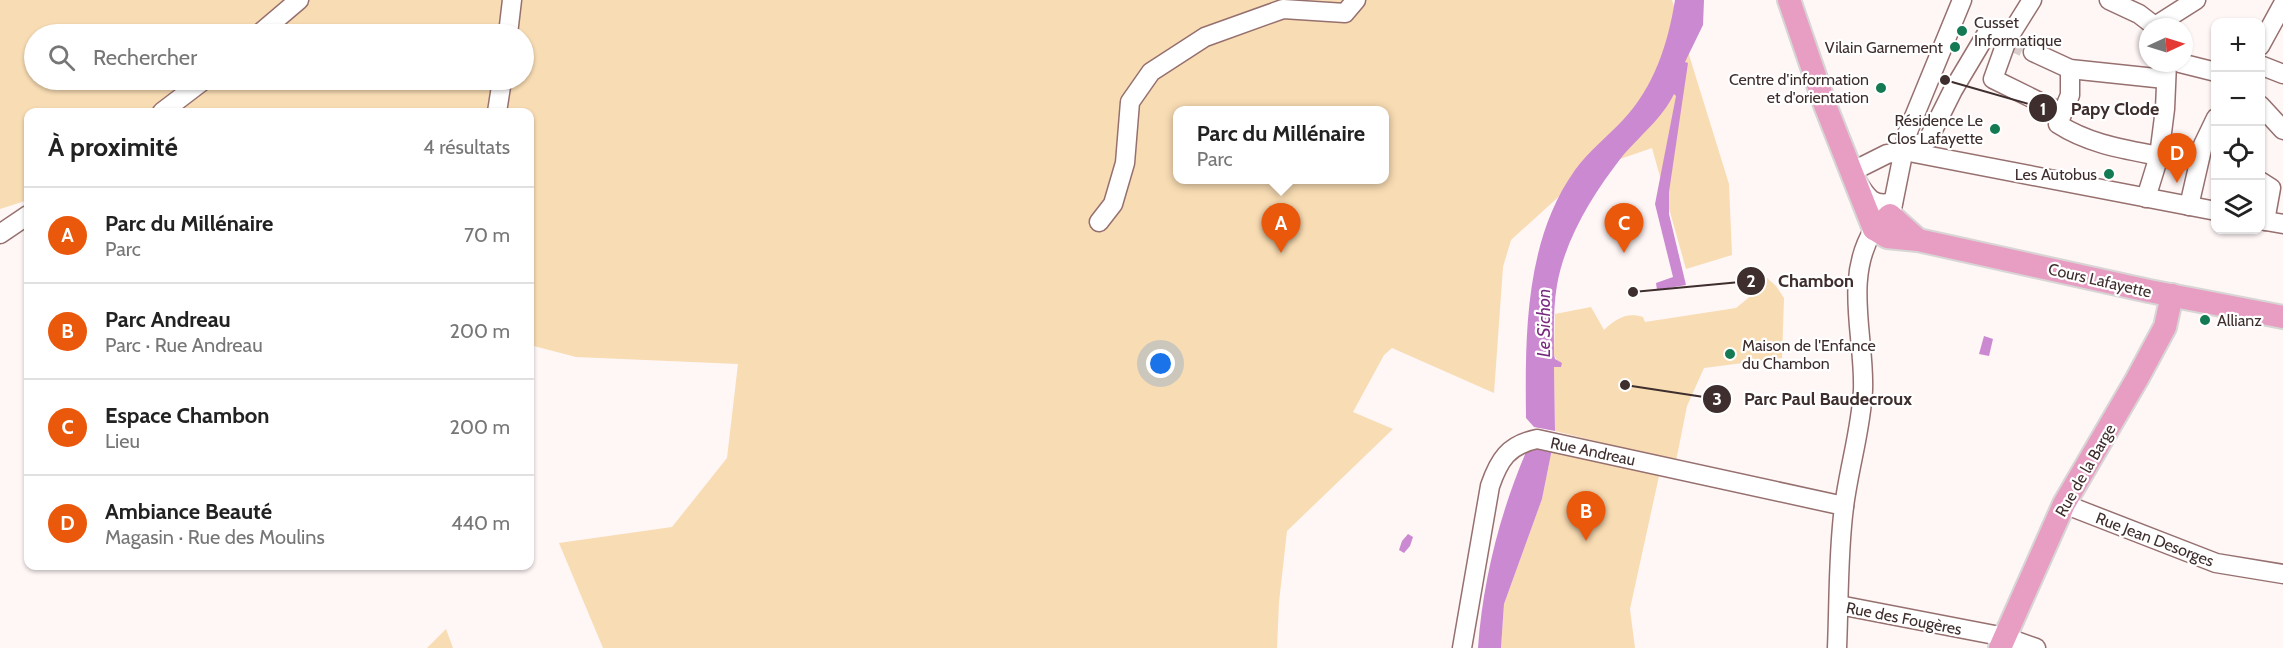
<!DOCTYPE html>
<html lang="fr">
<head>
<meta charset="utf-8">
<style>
	body { margin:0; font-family:Cabin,sans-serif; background:#f6f6f6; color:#222 }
	.controls { position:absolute; right:18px; top:18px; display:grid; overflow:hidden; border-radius:12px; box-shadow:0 2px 4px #0004 }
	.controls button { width:54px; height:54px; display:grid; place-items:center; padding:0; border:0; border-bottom:2px solid #e0e0e0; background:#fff; color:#222; font:30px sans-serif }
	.compass { position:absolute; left:2139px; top:18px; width:54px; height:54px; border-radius:50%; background:#fff; box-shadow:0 2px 4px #0004; rotate:86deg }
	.you { position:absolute; left:1161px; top:364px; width:21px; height:21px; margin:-15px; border:4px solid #fff; border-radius:50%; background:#1a73e8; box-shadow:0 0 0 9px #1a73e833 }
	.badge { display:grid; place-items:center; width:39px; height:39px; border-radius:50%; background:#ea580c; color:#fff; font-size:20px; font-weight:700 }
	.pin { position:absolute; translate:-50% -50px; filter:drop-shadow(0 2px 3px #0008) }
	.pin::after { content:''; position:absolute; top:32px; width:21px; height:18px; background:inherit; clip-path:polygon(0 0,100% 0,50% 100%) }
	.popup { position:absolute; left:1173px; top:106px; width:216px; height:78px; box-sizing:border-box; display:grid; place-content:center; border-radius:12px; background:#fff; filter:drop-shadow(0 2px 4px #0005); font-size:20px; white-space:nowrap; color:#767676 }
	.popup b { font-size:22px; color:#222 }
	.popup::after { content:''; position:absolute; left:50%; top:100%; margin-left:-12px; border:12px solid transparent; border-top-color:#fff }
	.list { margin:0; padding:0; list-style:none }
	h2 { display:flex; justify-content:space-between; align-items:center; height:78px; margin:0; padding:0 24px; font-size:26px }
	h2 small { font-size:20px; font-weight:400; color:#767676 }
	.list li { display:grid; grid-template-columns:39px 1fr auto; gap:18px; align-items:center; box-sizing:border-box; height:96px; padding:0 24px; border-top:2px solid #e0e0e0 }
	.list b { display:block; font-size:22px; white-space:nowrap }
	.list p { margin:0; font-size:20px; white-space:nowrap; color:#767676 }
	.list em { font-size:20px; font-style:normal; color:#767676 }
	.icon { flex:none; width:33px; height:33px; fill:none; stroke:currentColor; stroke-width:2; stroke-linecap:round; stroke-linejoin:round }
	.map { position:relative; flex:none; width:2283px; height:648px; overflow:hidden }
	.search { position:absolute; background:#fff; box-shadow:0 2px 4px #0004; left:24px; top:24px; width:510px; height:66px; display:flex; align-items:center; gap:15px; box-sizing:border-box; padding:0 21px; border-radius:33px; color:#767676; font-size:22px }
	.panel { position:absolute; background:#fff; box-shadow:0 2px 4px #0004; left:24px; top:108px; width:510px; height:462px; border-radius:12px }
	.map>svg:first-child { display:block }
</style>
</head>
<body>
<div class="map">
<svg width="2283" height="648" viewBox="0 0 2283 648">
	<rect width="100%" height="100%" fill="#fff6f6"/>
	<g fill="#f8dcb3" fill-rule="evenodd">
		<path d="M 0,0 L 1672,0 L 1729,184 L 1732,255 L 1686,269 L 1652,148 L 1588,170 L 1511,240 L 1503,267 L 1494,393 L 1392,348 L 1384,355 L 1353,412 L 1393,429 L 1287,531 L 1279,602 L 1277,648 L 603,648 L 559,543 L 672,527 L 727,458 L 738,364 L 576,357 L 530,345 L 530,112 L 28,112 L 28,200 L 0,209 ZM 34,34 L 524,34 L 524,80 L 34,80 ZM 1178,110 L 1384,110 L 1384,180 L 1178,180 Z"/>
		<path d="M 1767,278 L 1776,286 L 1784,298 L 1782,358 L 1704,368 L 1687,406 L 1676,461 L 1555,431 L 1554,366 L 1561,367 L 1554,355 L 1555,314 L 1591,307 L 1604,330 C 1616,319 1626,312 1643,317 L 1645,322 L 1736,308 L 1752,295 Z"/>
		<polygon points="1552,449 1659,476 1630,609 1635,648 1501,648 1504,604 1542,499"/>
		<polygon points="446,629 453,648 427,648"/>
	</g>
	<g fill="#cb89d1">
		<path d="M 1675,0 L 1704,0 L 1703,25 L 1685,62 L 1688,63 L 1669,192 L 1669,214 L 1686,285 L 1657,290 L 1656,283 L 1673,277 L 1655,204 L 1676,96 L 1674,94 C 1662,119 1638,137 1621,158 C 1593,194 1565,239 1557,285 C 1553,308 1554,332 1554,355 L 1555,359 L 1562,363 L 1561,367 L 1554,367 L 1555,431 L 1534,427 L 1526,418 C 1525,334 1525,240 1575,170 C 1589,151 1607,137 1623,120 C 1654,87 1668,44 1675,0 Z"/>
		<polygon points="1984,336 1993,339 1989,356 1979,354"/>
		<path d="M 1529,445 L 1552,449 L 1542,499 L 1504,604 L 1501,648 L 1478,648 C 1483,578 1501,509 1529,445 Z"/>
		<polygon points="1408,534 1413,537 1410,546 1404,553 1399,550 1402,541"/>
	</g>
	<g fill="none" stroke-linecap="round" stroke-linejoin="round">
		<polyline stroke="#d8cece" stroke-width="18" stroke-dasharray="18 9" stroke-linecap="butt" points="2007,40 2033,52"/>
		<g stroke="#96706f" stroke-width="21">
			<g id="minor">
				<polyline points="2109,0 2139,14 2156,27"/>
				<polyline points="2155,26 2196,0"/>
				<polyline points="259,34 299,0"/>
				<polyline points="508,34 512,0"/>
				<polyline points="2007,40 1993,79 2052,108"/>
				<polyline points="2260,46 2283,4"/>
				<polyline points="2033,52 2070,69 2165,79"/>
				<polyline points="2180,63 2216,72"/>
				<polyline points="2260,65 2283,74"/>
				<path d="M 2070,69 L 2070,95 L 2058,124 C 2089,144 2123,149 2159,156"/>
				<polyline points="2260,105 2283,130"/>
				<polyline points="162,112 204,80"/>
				<polyline points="497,112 502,80"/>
				<polyline points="1904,151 2216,211"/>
				<polyline points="2260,181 2271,188 2265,221"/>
				<polyline points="2146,198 2159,156 2165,109 2167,63"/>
				<path d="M 1893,202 C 1868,209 1864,190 1851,172 L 1887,154 L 1904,151 L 1928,140 L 1953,90 L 1987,33 L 2007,40 L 2032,0"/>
				<polyline points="2189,206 2203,145 2216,118"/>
				<polyline points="1891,214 1907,134 1962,0"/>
				<polyline points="2260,220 2283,224"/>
				<polyline points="1099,222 1113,204 1125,163 1130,102 1151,72 1205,37 1283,9 1345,13 1356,0"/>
				<polyline points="0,234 28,215"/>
				<polyline points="2064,504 2216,563 2283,574"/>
				<polyline points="1839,605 2005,637 2036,648"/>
				<path d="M 1462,648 L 1490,486 C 1499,460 1508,445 1537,439 L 1844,506"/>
				<path d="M 1837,648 C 1839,601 1838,553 1844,507 C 1849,467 1861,430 1863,390 C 1865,337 1843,278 1874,229"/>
			</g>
		</g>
		<g stroke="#d8d5d5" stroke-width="26">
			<g id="major">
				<polyline points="1789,0 1825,105 1874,229 1887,237 1918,240 2149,291 2283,317"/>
				<polyline points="1874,229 1890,215 1918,240"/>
				<polyline points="2000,648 2064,504 2137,379 2165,327 2172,295"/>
			</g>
		</g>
		<use href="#minor" stroke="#fff" stroke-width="18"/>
		<use href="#major" stroke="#e89dc2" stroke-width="22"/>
	</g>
	<g fill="#137a53" stroke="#fff" stroke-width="2">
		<circle cx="1962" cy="31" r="6"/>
		<circle cx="1955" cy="47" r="6"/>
		<circle cx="1881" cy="88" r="6"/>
		<circle cx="1995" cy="129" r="6"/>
		<circle cx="2109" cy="174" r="6"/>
		<circle cx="2205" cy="320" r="6"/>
		<circle cx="1730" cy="354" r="6"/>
	</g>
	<g text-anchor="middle" stroke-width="4.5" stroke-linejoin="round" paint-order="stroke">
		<g font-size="16" fill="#3e2e2d" stroke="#fff" text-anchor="end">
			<text x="1974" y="28" text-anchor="start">Cusset<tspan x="1974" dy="18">Informatique</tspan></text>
			<text x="1943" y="53">Vilain Garnement</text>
			<text x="1869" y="85">Centre d'information<tspan x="1869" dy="18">et d'orientation</tspan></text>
			<text x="1983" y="126">Résidence Le<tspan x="1983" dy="18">Clos Lafayette</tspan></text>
			<text x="2097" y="180">Les Autobus</text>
			<text x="2217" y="326" text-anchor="start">Allianz</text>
			<text x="1742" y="351" text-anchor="start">Maison de l'Enfance<tspan x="1742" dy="18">du Chambon</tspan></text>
		</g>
		<g font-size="16" fill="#3e2e2d" stroke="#fff">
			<text transform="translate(2100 280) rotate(13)" y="6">Cours Lafayette</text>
			<text transform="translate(1593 451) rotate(12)" y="6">Rue Andreau</text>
			<text transform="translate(2085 470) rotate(-60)" y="6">Rue de la Barge</text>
			<text transform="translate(2155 539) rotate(21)" y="6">Rue Jean Desorges</text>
			<text transform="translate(1904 618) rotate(11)" y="6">Rue des Fougères</text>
		</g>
		<g font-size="18" font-style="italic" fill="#782a80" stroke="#fff">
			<text transform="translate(1544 323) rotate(-90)" y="6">Le Sichon</text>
		</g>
	</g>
	<path fill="none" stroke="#3e2e2d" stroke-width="2" d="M1945 80L2043 108M1633 292L1751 281M1625 385L1717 399"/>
	<g fill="#3e2e2d" stroke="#fff" stroke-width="2">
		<circle cx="1945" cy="80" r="6"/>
		<circle cx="1633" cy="292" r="6"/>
		<circle cx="1625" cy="385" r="6"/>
		<circle cx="2043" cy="108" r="15"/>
		<circle cx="1751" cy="281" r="15"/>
		<circle cx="1717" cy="399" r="15"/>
	</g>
	<g font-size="18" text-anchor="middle" font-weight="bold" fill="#fff">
		<text x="2043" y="115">1</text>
		<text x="1751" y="287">2</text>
		<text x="1717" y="405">3</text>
	</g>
	<g font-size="18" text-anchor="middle" font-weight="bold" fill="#3e2e2d" stroke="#fff" stroke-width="4.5" stroke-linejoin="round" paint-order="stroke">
		<text x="2115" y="115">Papy Clode</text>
		<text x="1816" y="287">Chambon</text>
		<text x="1828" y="405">Parc Paul Baudecroux</text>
	</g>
</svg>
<div class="controls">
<button>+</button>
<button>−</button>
<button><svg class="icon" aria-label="locate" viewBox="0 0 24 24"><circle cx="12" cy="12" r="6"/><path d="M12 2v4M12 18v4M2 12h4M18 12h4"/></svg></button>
<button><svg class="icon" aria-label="layers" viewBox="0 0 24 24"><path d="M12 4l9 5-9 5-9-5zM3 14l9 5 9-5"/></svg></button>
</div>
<svg class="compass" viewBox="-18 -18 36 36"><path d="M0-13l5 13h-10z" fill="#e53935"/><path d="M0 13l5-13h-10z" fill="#767676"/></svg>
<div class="you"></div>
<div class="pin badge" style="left:1281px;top:253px">A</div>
<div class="popup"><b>Parc du Millénaire</b>Parc</div>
<div class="pin badge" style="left:1586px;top:541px">B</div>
<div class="pin badge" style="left:1624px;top:253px">C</div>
<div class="pin badge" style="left:2177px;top:183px">D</div>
<div class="search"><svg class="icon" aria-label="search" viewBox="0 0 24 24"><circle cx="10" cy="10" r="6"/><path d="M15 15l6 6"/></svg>Rechercher</div>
<section class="panel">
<h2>À proximité<small>4 résultats</small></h2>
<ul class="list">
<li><span class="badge">A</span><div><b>Parc du Millénaire</b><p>Parc</p></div><em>70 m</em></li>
<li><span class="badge">B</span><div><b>Parc Andreau</b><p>Parc · Rue Andreau</p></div><em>200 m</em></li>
<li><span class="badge">C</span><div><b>Espace Chambon</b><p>Lieu</p></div><em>200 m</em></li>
<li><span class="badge">D</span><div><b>Ambiance Beauté</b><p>Magasin · Rue des Moulins</p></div><em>440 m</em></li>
</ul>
</section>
</div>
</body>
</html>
